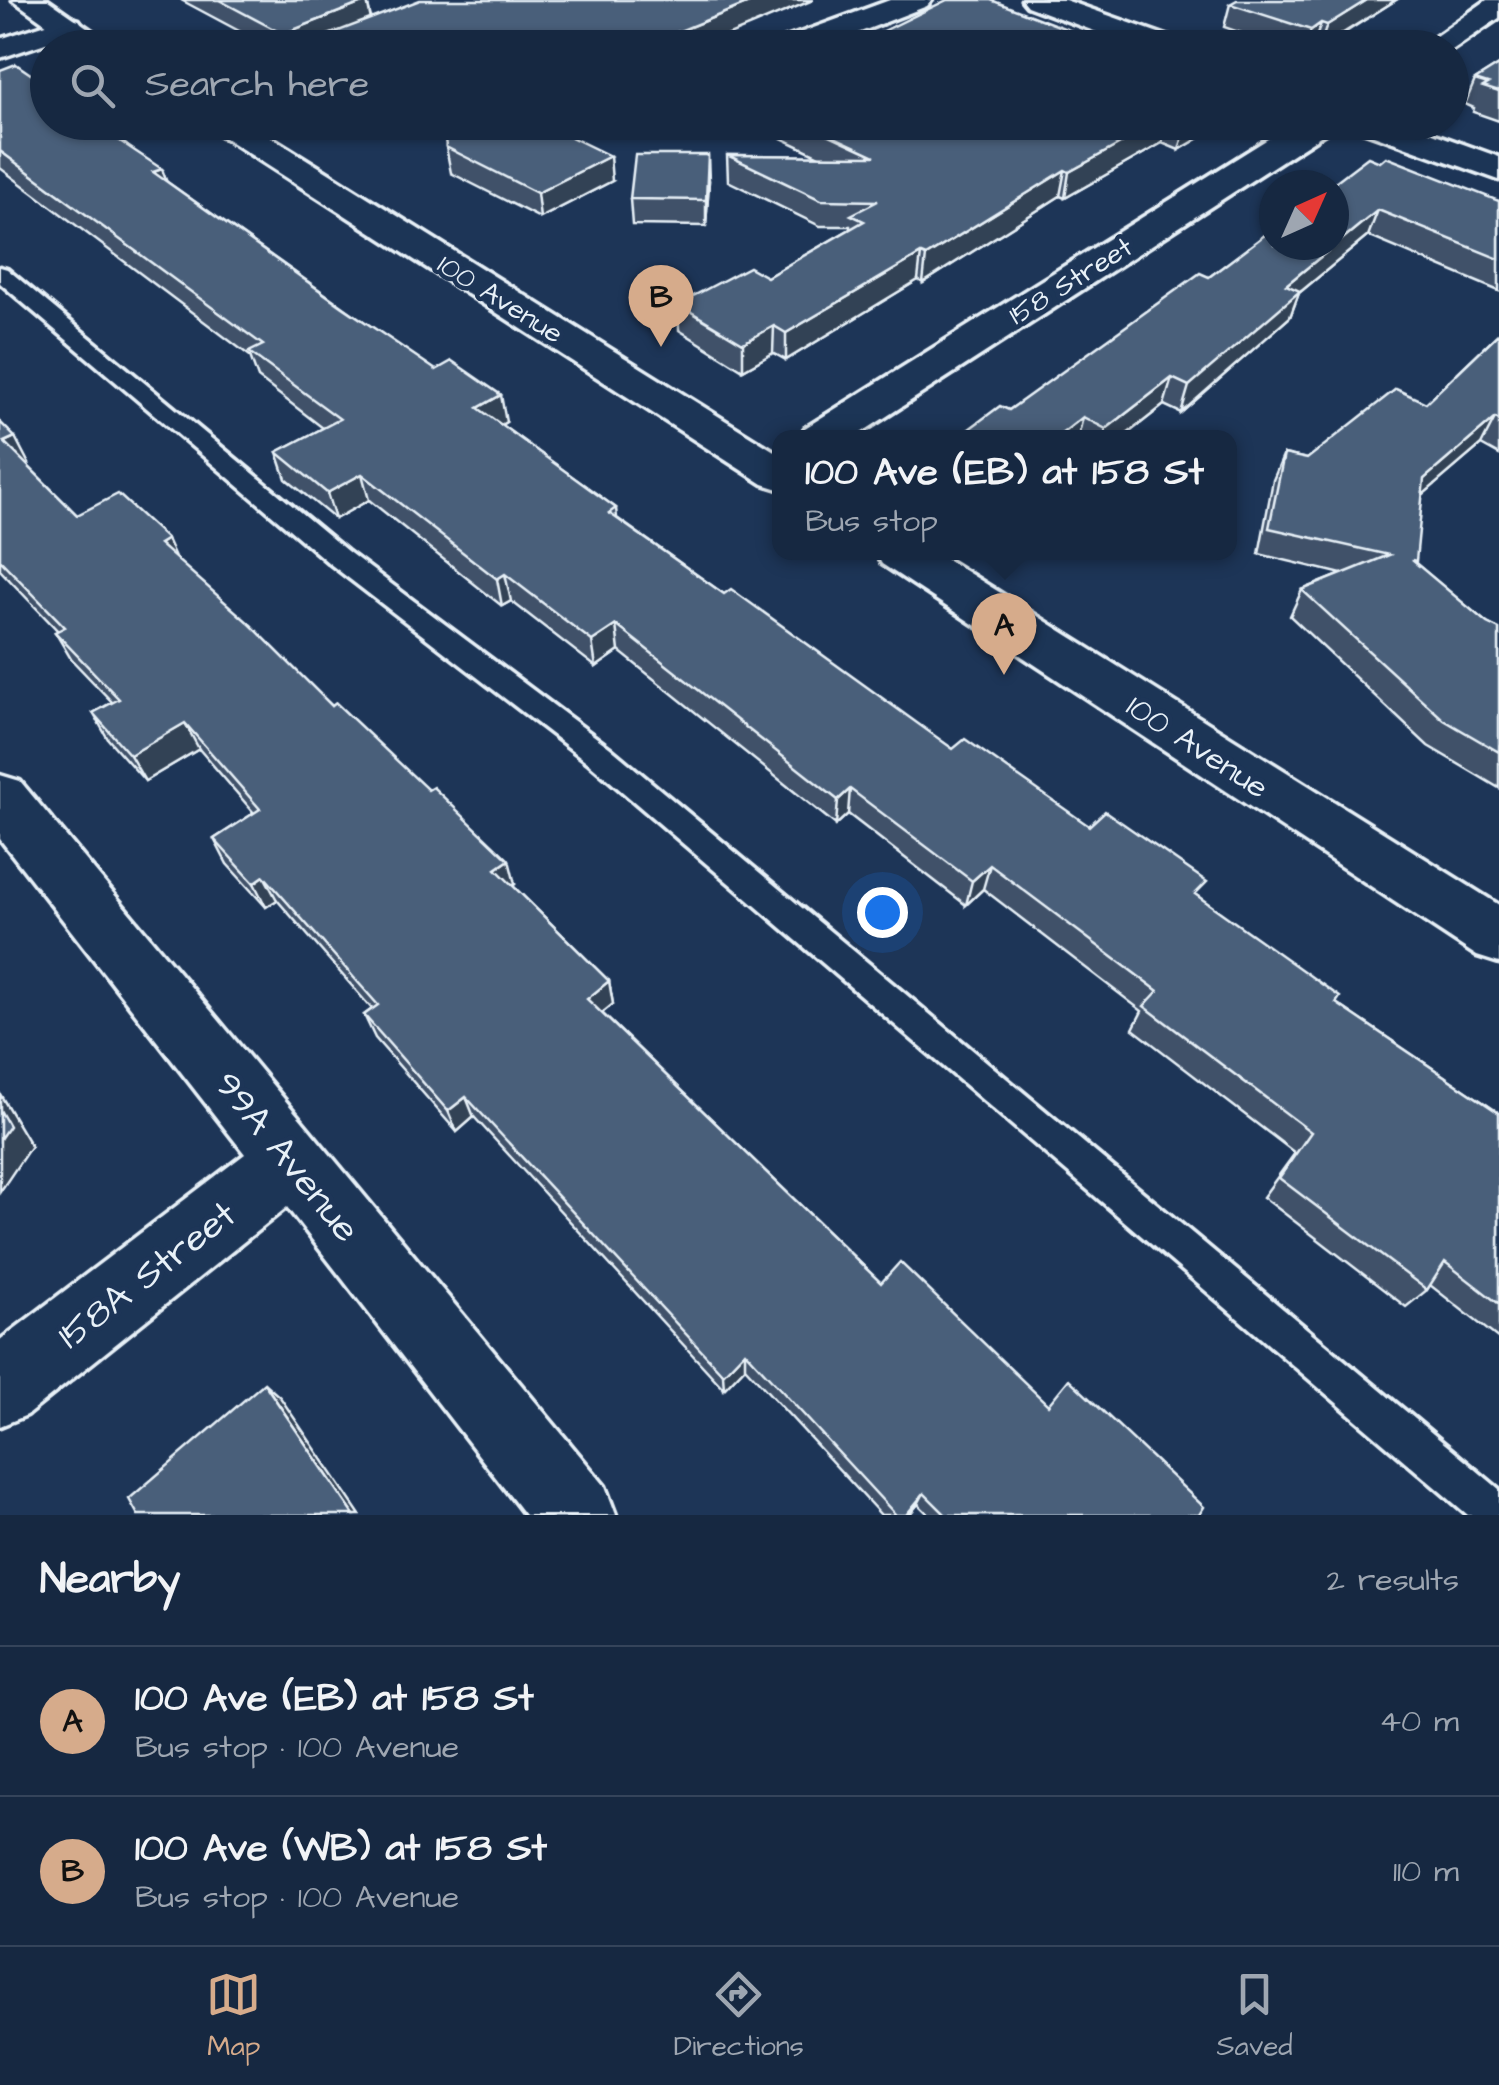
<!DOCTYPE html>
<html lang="en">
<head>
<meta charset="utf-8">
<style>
	body { margin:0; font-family:"Architects Daughter",sans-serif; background:#1f3048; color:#f1f3f6 }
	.compass { position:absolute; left:1259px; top:170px; width:90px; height:90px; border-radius:50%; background:#162841; box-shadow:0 2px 8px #0004; rotate:45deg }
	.you { position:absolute; left:882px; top:912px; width:35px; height:35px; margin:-25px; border:8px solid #fff; border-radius:50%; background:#1a73e8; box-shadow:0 0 0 15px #1a73e833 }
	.badge { display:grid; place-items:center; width:65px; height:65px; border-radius:50%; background:#d6ab8b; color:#111; font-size:32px; font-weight:700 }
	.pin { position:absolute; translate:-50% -82px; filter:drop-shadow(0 2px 5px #0008) }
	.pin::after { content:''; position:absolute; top:52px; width:35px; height:30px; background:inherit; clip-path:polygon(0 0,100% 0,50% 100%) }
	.popup { position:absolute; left:772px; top:430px; width:465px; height:130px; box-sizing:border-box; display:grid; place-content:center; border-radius:20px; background:#162841; filter:drop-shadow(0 2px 8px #0005); font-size:32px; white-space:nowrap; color:#9ea6b1 }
	.popup b { font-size:38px; color:#f1f3f6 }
	.popup::after { content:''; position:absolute; left:50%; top:100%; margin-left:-20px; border:20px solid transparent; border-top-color:#162841 }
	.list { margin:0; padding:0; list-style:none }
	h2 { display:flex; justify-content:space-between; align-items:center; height:130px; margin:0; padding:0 40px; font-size:42px }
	h2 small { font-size:32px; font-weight:400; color:#9ea6b1 }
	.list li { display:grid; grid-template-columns:65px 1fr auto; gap:30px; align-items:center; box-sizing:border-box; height:150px; padding:0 40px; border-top:2px solid #35445a }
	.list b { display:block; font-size:38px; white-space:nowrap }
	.list p { margin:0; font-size:32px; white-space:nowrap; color:#9ea6b1 }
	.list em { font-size:32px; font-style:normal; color:#9ea6b1 }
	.icon { flex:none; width:55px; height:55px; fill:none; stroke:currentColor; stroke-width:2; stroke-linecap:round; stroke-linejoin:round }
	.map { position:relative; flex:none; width:1499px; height:1515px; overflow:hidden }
	.search { position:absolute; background:#162841; box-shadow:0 2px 8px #0004; left:30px; right:30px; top:30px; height:110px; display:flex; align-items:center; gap:25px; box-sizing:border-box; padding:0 35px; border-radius:55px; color:#9ea6b1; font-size:38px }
	.sheet { height:430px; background:#162841 }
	nav { display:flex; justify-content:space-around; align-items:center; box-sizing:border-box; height:140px; border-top:2px solid #35445a; background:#162841; font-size:28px; color:#9ea6b1 }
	nav a { display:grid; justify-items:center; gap:5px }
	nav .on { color:#d6ab8b }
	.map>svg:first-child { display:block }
</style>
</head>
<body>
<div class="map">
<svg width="1499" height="1515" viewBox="0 0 1499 1515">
	<rect width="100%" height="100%" fill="#1d3557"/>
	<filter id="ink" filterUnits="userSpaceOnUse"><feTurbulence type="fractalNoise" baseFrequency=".01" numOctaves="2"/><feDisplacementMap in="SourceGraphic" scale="20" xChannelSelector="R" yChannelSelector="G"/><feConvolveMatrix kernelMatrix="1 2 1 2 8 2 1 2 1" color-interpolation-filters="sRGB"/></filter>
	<g filter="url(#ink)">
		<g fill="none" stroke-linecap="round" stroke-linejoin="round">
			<g stroke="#e8f1f8" stroke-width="7">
				<polygon id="lane" points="0,267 7,269 347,551 609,747 1499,1489 1499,1515 1468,1515 589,763 329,563 0,283"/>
			</g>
			<g stroke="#e8f1f8" stroke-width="7">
				<g id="street">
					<polygon points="890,0 932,0 927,6 819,48 774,48 778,41"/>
					<polygon points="1022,0 1065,0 1181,41 1185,48 1140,48 1027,6"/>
					<polygon points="1487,0 1499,0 1499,18 1452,50 1419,48"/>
					<polygon points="68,17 79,20 83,26 79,32 0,58 0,39"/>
					<polygon points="1295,122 1335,122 1331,129 853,438 799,438 805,428"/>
					<polygon points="1353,122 1402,122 1499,157 1499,180 1357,129"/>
					<polygon points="0,775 20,781 605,1486 616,1515 525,1515 287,1207 27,1415 0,1426 0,1340 245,1154 0,839"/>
				</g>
			</g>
			<g stroke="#e8f1f8" stroke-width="7">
				<g id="secondary">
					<polygon points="13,0 48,0 117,48 80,48"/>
					<polygon points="207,122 247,122 779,454 779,489 763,484 211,129"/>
					<polygon points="875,552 935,552 1499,905 1499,963 1477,956 882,564"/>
				</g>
			</g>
			<use href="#lane" fill="#1d3557" fill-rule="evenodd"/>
			<use href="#street" fill="#1d3557" fill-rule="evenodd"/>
			<use href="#secondary" fill="#1d3557" fill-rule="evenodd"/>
		</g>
		<g fill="#3f5169" stroke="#e8f1f8" stroke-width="2.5">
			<polygon points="181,0 365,0 367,1 371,18 698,48 322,48 321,45 315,48 271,48"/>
			<polygon points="1396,0 1321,48 1285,48 1224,27 1230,4"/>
			<polygon points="1499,65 1499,121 1473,112 1474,108 1465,104 1475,80"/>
			<polygon points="0,70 121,134 124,143 166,181 506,422 501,425 616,508 617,518 724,594 953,749 1089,826 1199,898 1336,1003 1499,1113 1499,1339 1430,1285 1427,1290 1406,1307 1263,1197 1295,1153 1133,1029 1142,1011 983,889 966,905 848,814 836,825 619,651 596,667 511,601 502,606 369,500 335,519 286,479 277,452 323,428 258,378 250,356 0,168"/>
			<polygon points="774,122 1226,122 1179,150 1162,143 1065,198 1060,196 923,283 918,280 786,360 773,353 743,370 679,330 678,304 767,277 850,229 850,226 820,226 728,181 727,155 819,156 773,134"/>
			<polygon points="446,147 612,181 540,218 451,173"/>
			<polygon points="709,181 706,226 632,225 630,199"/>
			<polygon points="1334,185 1499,201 1499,291 1368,236 1299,293 1290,317 1181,413 1164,405 1122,438 957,438 1009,410 1209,277"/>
			<polygon points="1499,333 1499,455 1481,445 1422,495 1415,563 1487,623 1499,629 1499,788 1428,746 1290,616 1302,590 1342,574 1259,554 1273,480 1284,454 1307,459 1426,403"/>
			<polygon points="0,422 29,464 27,465 77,515 175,559 332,706 515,884 513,886 609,981 613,1004 602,1013 881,1283 1199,1515 929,1515 918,1504 909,1515 881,1515 745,1367 724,1389 474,1117 457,1132 375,1038 364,1015 372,1009 277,900 266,907 227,864 214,839 254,813 199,749 145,781 108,739 93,713 112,702 71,659 55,632 58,631 0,570"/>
		</g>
		<g fill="#334255" stroke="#e8f1f8" stroke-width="2.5">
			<polygon points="756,0 813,0 698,48 638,48"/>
			<polygon points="1367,0 1396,0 1319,48 1327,25"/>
			<polygon points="367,1 372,25 315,48 287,48 283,34"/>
			<polygon points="1321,23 1313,47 1305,48 1311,30"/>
			<polygon points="1160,122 1167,122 1162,143 1065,198 1069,172"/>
			<polygon points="1190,122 1226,122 1179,150 1186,125"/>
			<polygon points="708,155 709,181 706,226 706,200"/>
			<polygon points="610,156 612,181 540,218 537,193"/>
			<polygon points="162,169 171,194 153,172"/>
			<polygon points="1065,170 1060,196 923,283 926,256"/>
			<polygon points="1378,210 1368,236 1299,293 1290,317 1181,413 1189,386 1286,285"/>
			<polygon points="921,254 918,280 786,360 786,333"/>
			<polygon points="774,326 773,353 743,370 743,343"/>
			<polygon points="1172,378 1164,405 1122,438 1104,438 1106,429"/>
			<polygon points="501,395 506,422 483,435 478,408"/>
			<polygon points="1083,417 1078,438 1056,438"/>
			<polygon points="1495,418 1481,445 1411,505 1424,479"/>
			<polygon points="15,437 29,464 19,469 4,442"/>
			<polygon points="362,474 369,500 335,519 327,493"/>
			<polygon points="167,539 179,566 159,544"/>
			<polygon points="505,574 511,601 502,606 497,579"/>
			<polygon points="616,625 619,651 596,667 592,641"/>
			<polygon points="185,723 199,749 145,781 130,755"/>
			<polygon points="850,789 848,814 836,825 838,800"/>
			<polygon points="509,860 515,884 502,894 496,869"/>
			<polygon points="990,865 983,889 966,905 972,881"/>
			<polygon points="264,876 277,900 266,907 254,883"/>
			<polygon points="609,981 613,1004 591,1022 587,999"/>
			<polygon points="0,1094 31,1146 0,1192"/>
			<polygon points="466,1097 474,1117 457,1132 448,1111"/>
			<polygon points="745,1351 745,1367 724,1389 723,1374"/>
			<polygon points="264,1383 280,1397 360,1515 354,1515"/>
			<polygon points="924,1493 918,1504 909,1515 906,1515"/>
		</g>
		<g fill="#495e7a" stroke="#e8f1f8" stroke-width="2.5">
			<polygon points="219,0 365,0 367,1 283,34"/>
			<polygon points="420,0 756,0 638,48 432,48 432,42 363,48 322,48 320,38"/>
			<polygon points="947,0 991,0 1116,48 849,48"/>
			<polygon points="1237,0 1367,0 1327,25 1321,23 1311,30 1230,4"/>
			<polygon points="16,64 48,86 48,122 103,122 121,134 114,137 162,169 153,172 343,307 436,370 452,361 501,395 478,408 616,508 609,513 724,594 731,589 953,749 965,739 1089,826 1105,811 1207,882 1195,894 1340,997 1336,1003 1499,1113 1499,1304 1445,1262 1427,1290 1279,1178 1311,1132 1144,1006 1158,991 990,865 972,881 850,789 838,800 616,625 592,641 505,574 497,579 362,474 327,493 277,452 340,419 249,352 263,345 0,151 0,70"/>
			<polygon points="1499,65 1499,92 1483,87 1488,84 1475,80"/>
			<polygon points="443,122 540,122 610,156 537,193 446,147"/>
			<polygon points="802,122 1160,122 1069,172 1065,170 926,256 921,254 786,333 774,326 743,343 678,304 749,267 767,277 864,221 851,215 878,201 821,200 727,155 875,156"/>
			<polygon points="635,155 708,155 706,200 630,199"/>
			<polygon points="1368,157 1380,162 1386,157 1499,201 1499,259 1378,210 1286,285 1300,291 1189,386 1172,378 1106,429 1083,417 1056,438 957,438 1000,406 1009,410 1200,273 1209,277 1274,228 1274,245 1334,245 1334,185 1331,185"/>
			<polygon points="1499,333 1499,420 1495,418 1424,479 1416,561 1412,560 1487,623 1499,629 1499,752 1444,720 1302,590 1389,555 1269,528 1284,454 1307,459 1396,389 1426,403"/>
			<polygon points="0,422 15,437 4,442 77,515 118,494 167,539 159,544 251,625 332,706 336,703 428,790 433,787 509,860 496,869 609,981 587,999 881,1283 900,1262 1048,1405 1069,1379 1204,1507 1199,1515 946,1515 924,1493 906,1515 896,1515 745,1351 723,1374 466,1097 448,1111 364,1015 378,1005 264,876 254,883 214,839 260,809 185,723 130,755 93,713 119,699 55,632 65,627 0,560"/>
			<polygon points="0,1110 9,1126 0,1139"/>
			<polygon points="264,1383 354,1515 138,1515 129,1499"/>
		</g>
	</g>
	<g text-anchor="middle" stroke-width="9" stroke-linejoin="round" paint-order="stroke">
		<g font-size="28" fill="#e8f1f8" stroke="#1d3557">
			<text transform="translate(1070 280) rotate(-32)" y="10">158 Street</text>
			<text transform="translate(501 298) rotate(32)" y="10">100 Avenue</text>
		</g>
		<g font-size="32" fill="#e8f1f8" stroke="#1d3557">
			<text transform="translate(1198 746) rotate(33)" y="11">100 Avenue</text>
		</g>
		<g font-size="38" fill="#e8f1f8" stroke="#1d3557">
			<text transform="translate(288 1156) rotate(51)" y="13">99A Avenue</text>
			<text transform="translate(146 1274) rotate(-38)" y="13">158A Street</text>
		</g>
	</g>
</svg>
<svg class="compass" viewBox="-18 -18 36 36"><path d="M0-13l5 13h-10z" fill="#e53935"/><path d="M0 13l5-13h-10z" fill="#9ea6b1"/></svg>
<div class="you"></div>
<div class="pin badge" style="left:1004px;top:675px">A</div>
<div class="popup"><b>100 Ave (EB) at 158 St</b>Bus stop</div>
<div class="pin badge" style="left:661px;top:347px">B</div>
<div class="search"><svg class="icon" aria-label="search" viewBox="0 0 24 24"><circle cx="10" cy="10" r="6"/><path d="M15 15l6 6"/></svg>Search here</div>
</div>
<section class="sheet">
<h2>Nearby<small>2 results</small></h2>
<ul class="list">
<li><span class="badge">A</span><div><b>100 Ave (EB) at 158 St</b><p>Bus stop · 100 Avenue</p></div><em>40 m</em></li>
<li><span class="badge">B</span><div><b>100 Ave (WB) at 158 St</b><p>Bus stop · 100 Avenue</p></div><em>110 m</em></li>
</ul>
</section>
<nav>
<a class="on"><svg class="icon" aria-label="map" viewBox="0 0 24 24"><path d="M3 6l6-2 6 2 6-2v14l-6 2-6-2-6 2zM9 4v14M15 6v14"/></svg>Map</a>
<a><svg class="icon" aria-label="directions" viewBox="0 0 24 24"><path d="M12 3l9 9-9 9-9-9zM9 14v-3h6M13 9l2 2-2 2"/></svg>Directions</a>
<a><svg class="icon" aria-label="saved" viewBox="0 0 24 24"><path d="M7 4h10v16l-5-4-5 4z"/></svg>Saved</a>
</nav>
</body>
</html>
